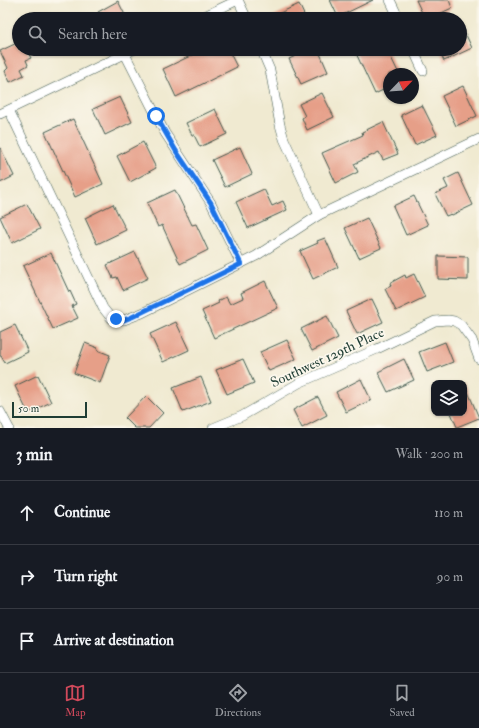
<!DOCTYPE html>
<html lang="en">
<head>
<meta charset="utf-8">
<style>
	body { margin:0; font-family:"IM FELL Double Pica",serif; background:#242831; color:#f1f3f6 }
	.controls { position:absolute; right:12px; bottom:12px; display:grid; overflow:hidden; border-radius:8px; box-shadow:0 1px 3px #0004 }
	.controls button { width:36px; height:36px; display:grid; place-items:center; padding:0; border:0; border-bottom:1px solid #363941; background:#171b24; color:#f1f3f6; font:20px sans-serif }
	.compass { position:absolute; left:383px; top:68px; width:36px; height:36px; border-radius:50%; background:#171b24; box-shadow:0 1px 3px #0004; rotate:65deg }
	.scale { position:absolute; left:12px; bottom:10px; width:75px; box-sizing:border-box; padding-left:4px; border:2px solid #1f3d34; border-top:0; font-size:11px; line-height:14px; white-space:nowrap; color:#1f3d34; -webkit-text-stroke:3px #fbf7ec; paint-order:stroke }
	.stop { position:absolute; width:12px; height:12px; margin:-9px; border:3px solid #1a73e8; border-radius:50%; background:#fff }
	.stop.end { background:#1a73e8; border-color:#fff; box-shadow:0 1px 4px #0008 }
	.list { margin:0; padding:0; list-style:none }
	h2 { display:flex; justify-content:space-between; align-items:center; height:52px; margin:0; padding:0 16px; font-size:17px }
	h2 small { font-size:13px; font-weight:400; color:#9ea1a6 }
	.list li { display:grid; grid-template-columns:26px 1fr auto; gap:12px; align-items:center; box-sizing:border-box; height:64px; padding:0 16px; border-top:1px solid #363941 }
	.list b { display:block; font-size:15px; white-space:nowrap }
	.list em { font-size:13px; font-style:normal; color:#9ea1a6 }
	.icon { flex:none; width:22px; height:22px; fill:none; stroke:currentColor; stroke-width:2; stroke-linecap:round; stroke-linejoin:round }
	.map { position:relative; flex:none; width:479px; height:428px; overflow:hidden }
	.search { position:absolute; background:#171b24; box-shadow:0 1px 3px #0004; left:12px; right:12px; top:12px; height:44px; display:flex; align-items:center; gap:10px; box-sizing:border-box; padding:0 14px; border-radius:22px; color:#9ea1a6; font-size:15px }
	.sheet { height:244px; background:#171b24 }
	nav { display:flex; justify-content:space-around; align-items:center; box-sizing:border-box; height:56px; border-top:1px solid #363941; background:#171b24; font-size:11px; color:#9ea1a6 }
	nav a { display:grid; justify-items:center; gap:2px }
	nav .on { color:#d1495b }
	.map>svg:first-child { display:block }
</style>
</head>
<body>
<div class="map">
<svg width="479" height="428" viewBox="0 0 479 428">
	<rect width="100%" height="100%" fill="#fbf7ec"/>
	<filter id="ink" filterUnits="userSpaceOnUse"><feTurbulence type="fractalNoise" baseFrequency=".025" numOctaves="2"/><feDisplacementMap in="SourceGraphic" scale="8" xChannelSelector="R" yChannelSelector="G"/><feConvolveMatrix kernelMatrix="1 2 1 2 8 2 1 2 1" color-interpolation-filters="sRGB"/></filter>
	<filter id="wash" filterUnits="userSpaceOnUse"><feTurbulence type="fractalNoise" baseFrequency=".012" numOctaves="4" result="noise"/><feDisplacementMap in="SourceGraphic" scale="16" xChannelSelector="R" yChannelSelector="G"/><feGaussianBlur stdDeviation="0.9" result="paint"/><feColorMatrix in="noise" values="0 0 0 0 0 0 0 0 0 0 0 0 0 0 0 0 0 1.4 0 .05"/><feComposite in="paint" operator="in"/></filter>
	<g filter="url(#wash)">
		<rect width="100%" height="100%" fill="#f0ead1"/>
		<g id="blocks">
			<g fill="#e69f88">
				<polygon points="330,0 373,0 338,17"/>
				<polygon points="416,0 449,0 452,8 428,19 425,19"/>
				<polygon points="118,1 127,19 102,19 98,12"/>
				<polygon points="299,4 306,19 267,19"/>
				<polygon points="460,22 472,48 444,61 440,52 446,49 460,49"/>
				<polygon points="19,42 19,49 26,49 31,58 26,60 28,65 21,69 24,75 10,82 5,71 8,68 0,51"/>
				<polygon points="205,49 228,49 237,67 176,97 163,69"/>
				<polygon points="310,49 318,49 328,72 301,84 289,59"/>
				<polygon points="354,49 387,49 399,74 389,74 389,87 375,94"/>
				<polygon points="463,86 477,116 456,126 442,96"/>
				<polygon points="322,93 334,117 307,130 302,118 305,116 299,104"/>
				<polygon points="120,97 132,122 105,135 93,109"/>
				<polygon points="422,105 437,135 415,145 401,115"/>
				<polygon points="215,109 227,134 200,147 194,135 192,135 186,123"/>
				<polygon points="73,119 103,184 75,197 45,132"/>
				<polygon points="383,122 398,154 383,160 379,152 354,164 358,172 336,183 322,153 363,135 362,132"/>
				<polygon points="143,142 156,168 130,182 117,156"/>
				<polygon points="0,147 14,176 0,183"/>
				<polygon points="240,147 252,174 225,187 212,160"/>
				<polygon points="458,173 473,205 452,215 451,214 446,216 435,194 448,188 444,180"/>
				<polygon points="264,189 272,206 283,201 287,210 248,228 236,202"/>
				<polygon points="175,190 192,225 196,224 208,250 180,264 162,225 158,227 147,203"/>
				<polygon points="414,196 428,225 406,235 393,206"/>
				<polygon points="27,204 40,229 12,243 0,217"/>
				<polygon points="113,204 126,230 97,244 85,218"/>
				<polygon points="367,218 381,248 359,258 345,228"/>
				<polygon points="325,238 338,267 313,279 300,251 318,243 317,241"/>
				<polygon points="135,252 148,278 123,290 117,277 113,278 107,265"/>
				<polygon points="51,253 69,292 70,291 76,304 72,306 78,318 53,329 23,266"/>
				<polygon points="438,256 468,257 468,280 438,279"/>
				<polygon points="414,274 425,297 396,311 385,289 391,286 390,283 405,275 406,278"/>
				<polygon points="265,281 278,308 214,338 202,311 219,303 218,301 226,297 230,304 243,298 241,293"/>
				<polygon points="372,299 383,322 357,334 346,311"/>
				<polygon points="327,316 338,338 312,351 301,329"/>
				<polygon points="176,322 189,350 163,362 150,334"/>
				<polygon points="15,325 28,352 5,363 1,356 0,356 0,332"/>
				<polygon points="287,340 296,359 269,371 260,352"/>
				<polygon points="445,342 453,362 427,372 419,352"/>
				<polygon points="85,343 98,348 97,350 110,355 100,383 74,373"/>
				<polygon points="243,359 254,383 227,394 216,370"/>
				<polygon points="404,359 414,380 388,392 378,372"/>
				<polygon points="38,375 51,402 28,413 15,386"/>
				<polygon points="201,377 211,401 183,412 173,388"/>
				<polygon points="361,379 371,400 346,412 336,392"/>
				<polygon points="464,382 479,418 457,427 451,413 464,413"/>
				<polygon points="146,396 163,413 149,428 135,428 125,418"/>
				<polygon points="318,397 327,415 302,428 293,410"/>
			</g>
		</g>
	</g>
	<g filter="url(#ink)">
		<use href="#blocks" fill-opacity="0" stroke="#3e574c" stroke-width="1"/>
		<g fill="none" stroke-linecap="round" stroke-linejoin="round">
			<g stroke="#3e574c" stroke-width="10">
				<g id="minor">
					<polyline points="238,0 247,19"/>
					<polyline points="390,0 399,19"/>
					<polyline points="198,19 238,0"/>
					<polyline points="261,49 270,70 280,125 284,139 319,215"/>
					<polyline points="413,49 423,71"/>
					<polyline points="125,54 165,133 211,203 241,264"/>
					<polyline points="9,110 103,308 111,318 124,320 142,313 256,256 319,215 479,139"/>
					<polyline points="0,114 135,49"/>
					<polyline points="0,411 9,428"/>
					<polyline points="213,428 242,416 299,383 377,349 435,321 448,320 454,321 461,325 472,340 479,359"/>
				</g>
			</g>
			<use href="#minor" stroke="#fff" stroke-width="9"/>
		</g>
	</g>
	<g fill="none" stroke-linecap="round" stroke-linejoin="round" filter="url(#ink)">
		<polyline stroke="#1a73e8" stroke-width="5" points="116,319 124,320 132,317 241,264 211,203 176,151 156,116"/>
	</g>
	<g text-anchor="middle" stroke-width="3.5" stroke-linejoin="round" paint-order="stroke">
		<g font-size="14" fill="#1f3d34" stroke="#fbf7ec">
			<text transform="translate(327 357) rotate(-25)" y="5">Southwest 129th Place</text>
		</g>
	</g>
</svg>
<div class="controls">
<button><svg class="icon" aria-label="layers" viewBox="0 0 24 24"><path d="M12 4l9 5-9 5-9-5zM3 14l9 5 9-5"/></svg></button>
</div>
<svg class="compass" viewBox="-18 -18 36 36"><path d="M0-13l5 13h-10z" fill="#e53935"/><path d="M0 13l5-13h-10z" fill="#9ea1a6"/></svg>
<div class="scale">50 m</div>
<div class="stop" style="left:156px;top:116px"></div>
<div class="stop end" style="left:116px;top:319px"></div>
<div class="search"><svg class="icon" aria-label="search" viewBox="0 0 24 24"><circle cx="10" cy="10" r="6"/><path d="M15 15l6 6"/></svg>Search here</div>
</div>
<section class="sheet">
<h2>3 min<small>Walk · 200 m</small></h2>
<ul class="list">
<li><svg class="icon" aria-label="ahead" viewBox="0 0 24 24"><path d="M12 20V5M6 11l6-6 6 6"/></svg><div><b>Continue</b></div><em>110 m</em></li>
<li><svg class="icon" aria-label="right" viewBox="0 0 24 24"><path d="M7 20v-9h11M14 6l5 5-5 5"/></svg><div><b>Turn right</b></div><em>90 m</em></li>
<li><svg class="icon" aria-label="arrive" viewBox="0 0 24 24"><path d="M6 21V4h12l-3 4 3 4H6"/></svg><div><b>Arrive at destination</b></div></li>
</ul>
</section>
<nav>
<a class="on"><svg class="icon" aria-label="map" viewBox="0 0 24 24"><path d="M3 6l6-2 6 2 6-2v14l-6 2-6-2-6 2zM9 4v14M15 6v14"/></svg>Map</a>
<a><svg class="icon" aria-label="directions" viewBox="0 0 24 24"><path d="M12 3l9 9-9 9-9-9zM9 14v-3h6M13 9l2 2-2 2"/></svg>Directions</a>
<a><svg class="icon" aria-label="saved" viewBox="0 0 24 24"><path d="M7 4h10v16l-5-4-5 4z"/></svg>Saved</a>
</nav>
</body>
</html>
